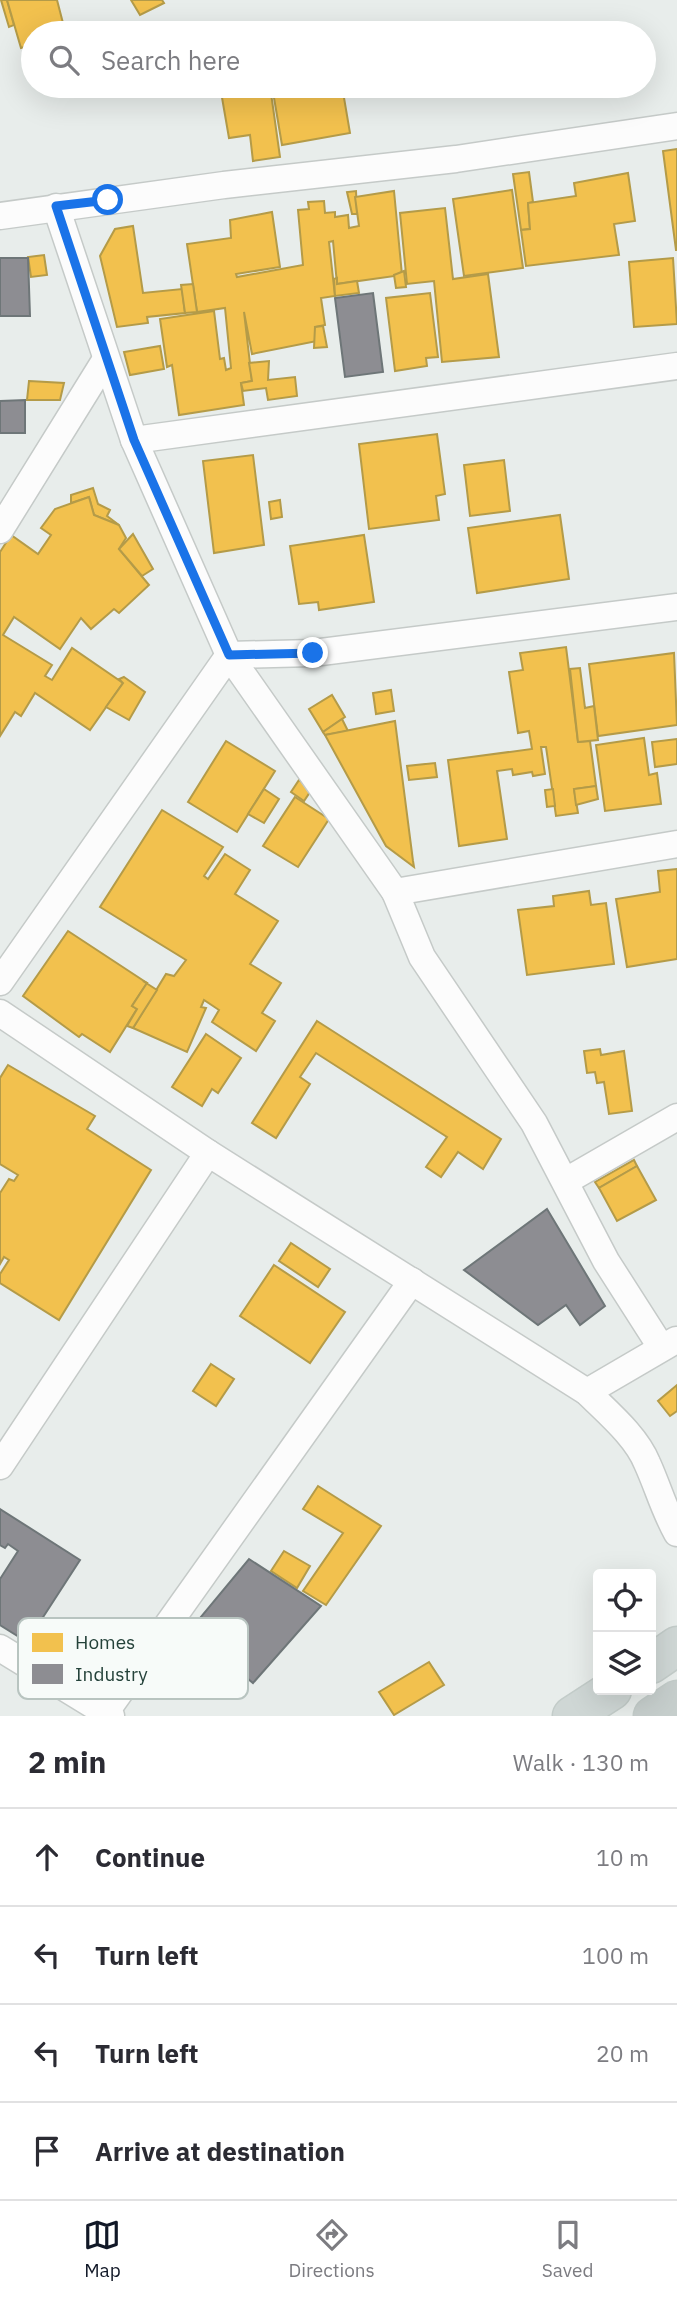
<!DOCTYPE html>
<html lang="en">
<head>
<meta charset="utf-8">
<style>
	body { margin:0; font-family:"IBM Plex Sans",sans-serif; background:#f7f7f7; color:#2b2b33 }
	.controls { position:absolute; right:21px; bottom:21px; display:grid; overflow:hidden; border-radius:7px; box-shadow:0 7px 28px #0002 }
	.controls button { width:63px; height:63px; display:grid; place-items:center; padding:0; border:0; border-bottom:2px solid #e1e1e2; background:#fff; color:#2b2b33; font:35px sans-serif }
	.stop { position:absolute; width:21px; height:21px; margin:-16px; border:5px solid #1a73e8; border-radius:50%; background:#fff }
	.stop.end { background:#1a73e8; border-color:#fff; box-shadow:0 2px 7px #0008 }
	.list { margin:0; padding:0; list-style:none }
	h2 { display:flex; justify-content:space-between; align-items:center; height:91px; margin:0; padding:0 28px; font-size:30px }
	h2 small { font-size:23px; font-weight:400; color:#7c7c81 }
	.list li { display:grid; grid-template-columns:46px 1fr auto; gap:21px; align-items:center; box-sizing:border-box; height:98px; padding:0 28px; border-top:2px solid #e1e1e2 }
	.list b { display:block; font-size:26px; white-space:nowrap }
	.list em { font-size:23px; font-style:normal; color:#7c7c81 }
	.icon { flex:none; width:38px; height:38px; fill:none; stroke:currentColor; stroke-width:2; stroke-linecap:round; stroke-linejoin:round }
	.map { position:relative; flex:none; width:677px; height:1716px; overflow:hidden }
	.search { position:absolute; background:#fff; box-shadow:0 7px 28px #0002; left:21px; right:21px; top:21px; height:77px; display:flex; align-items:center; gap:18px; box-sizing:border-box; padding:0 24px; border-radius:38px; color:#7c7c81; font-size:26px }
	.sheet { height:483px; background:#fff }
	nav { display:flex; justify-content:space-around; align-items:center; box-sizing:border-box; height:98px; border-top:2px solid #e1e1e2; background:#fff; font-size:19px; color:#7c7c81 }
	nav a { display:grid; justify-items:center; gap:4px }
	nav .on { color:#111827 }
	.map>svg:first-child { display:block }
</style>
</head>
<body>
<div class="map">
<svg width="677" height="1716" viewBox="0 0 677 1716">
	<rect width="100%" height="100%" fill="#e8edeb"/>
	<g fill="#f2c14e" stroke="#b49b48" stroke-width="2">
		<polygon points="1,0 7,0 14,25 9,27"/>
		<polygon points="7,0 57,0 64,27 33,33 33,45 21,48"/>
		<polygon points="131,0 162,0 164,3 140,15"/>
		<polygon points="220,86 270,86 280,157 253,161 250,135 229,138"/>
		<polygon points="272,86 342,86 350,133 282,145"/>
		<polygon points="677,149 677,250 676,250 663,151"/>
		<polygon points="529,172 533,202 528,203 530,229 521,230 513,174"/>
		<polygon points="628,173 635,221 614,224 619,255 526,266 521,230 530,229 528,203 576,196 574,183"/>
		<polygon points="512,190 523,268 464,276 453,199"/>
		<polygon points="356,191 357,214 352,214 347,192"/>
		<polygon points="394,191 402,275 337,284 333,241 329,242 335,296 321,298 325,325 315,327 317,341 252,354 244,312 252,381 241,383 244,405 179,415 172,365 167,367 160,319 214,311 220,359 224,358 226,370 231,368 225,308 197,312 187,244 231,238 230,220 272,212 280,267 236,274 237,277 303,265 298,210 309,209 308,202 324,201 325,213 335,212 335,217 348,215 349,228 359,226 355,197"/>
		<polygon points="445,208 453,279 488,274 499,357 442,362 434,281 407,284 400,213"/>
		<polygon points="133,226 143,293 182,289 185,313 147,317 148,323 117,327 100,256 115,229"/>
		<polygon points="44,255 47,275 31,277 28,257"/>
		<polygon points="673,258 677,324 634,327 629,262"/>
		<polygon points="404,271 406,287 396,288 394,275"/>
		<polygon points="337,278 337,284 357,281 359,293 335,296 334,279"/>
		<polygon points="193,284 197,312 185,313 181,285"/>
		<polygon points="430,293 438,357 426,358 427,366 395,371 386,298"/>
		<polygon points="323,326 327,347 314,348 315,327"/>
		<polygon points="160,346 164,369 130,375 124,352"/>
		<polygon points="269,361 268,380 295,377 297,396 268,400 266,388 243,391 241,383 252,381 249,363"/>
		<polygon points="29,381 64,383 60,400 27,400"/>
		<polygon points="437,434 445,494 436,496 439,520 369,529 359,444"/>
		<polygon points="253,455 264,545 214,553 203,461"/>
		<polygon points="504,460 510,511 470,516 464,465"/>
		<polygon points="93,488 98,504 110,510 107,516 119,525 94,515 89,497 71,503 71,495"/>
		<polygon points="89,497 94,515 119,525 126,538 119,549 149,585 119,613 114,609 91,629 81,618 60,649 14,617 3,635 52,665 45,676 52,680 72,648 123,683 90,730 35,693 21,716 15,712 0,736 0,552 11,535 38,554 51,535 41,528 55,509"/>
		<polygon points="280,500 282,517 271,519 269,502"/>
		<polygon points="560,515 569,579 477,593 468,528"/>
		<polygon points="133,534 153,569 142,576 119,549"/>
		<polygon points="364,535 374,602 319,610 318,602 299,604 290,546"/>
		<polygon points="566,647 578,742 590,741 596,786 574,789 578,813 556,816 546,747 541,747 545,774 533,776 532,772 513,775 512,769 497,771 507,839 459,846 448,760 532,749 529,731 518,733 509,672 523,670 520,653"/>
		<polygon points="674,653 677,725 598,736 589,664"/>
		<polygon points="580,668 585,708 594,706 598,740 578,742 570,669"/>
		<polygon points="124,677 145,692 129,720 106,707 123,683 119,679"/>
		<polygon points="391,690 394,711 376,714 373,693"/>
		<polygon points="332,695 345,717 323,732 309,709"/>
		<polygon points="342,719 348,731 325,735 323,732"/>
		<polygon points="395,721 413,861 414,867 386,846 325,735"/>
		<polygon points="644,738 649,775 657,773 661,804 605,811 596,745"/>
		<polygon points="677,739 677,764 655,767 652,742"/>
		<polygon points="226,741 275,771 237,832 188,802"/>
		<polygon points="435,763 437,777 409,780 407,766"/>
		<polygon points="299,780 312,789 304,801 291,792"/>
		<polygon points="596,786 598,799 576,805 574,789"/>
		<polygon points="264,789 279,799 264,823 248,814"/>
		<polygon points="553,789 555,806 547,807 545,790"/>
		<polygon points="295,797 329,819 298,867 263,846"/>
		<polygon points="162,810 223,847 204,876 208,879 225,854 250,870 235,894 278,921 250,964 281,983 262,1013 275,1021 256,1051 212,1022 219,1010 204,1000 201,1007 206,1008 187,1052 133,1028 166,974 174,976 186,960 100,907"/>
		<polygon points="677,869 677,959 627,967 616,899 660,892 658,871"/>
		<polygon points="589,891 591,905 606,903 614,964 527,975 518,910 554,906 553,896"/>
		<polygon points="68,931 147,983 132,1006 137,1009 110,1052 82,1034 79,1037 23,996"/>
		<polygon points="143,981 157,990 133,1028 127,1026 137,1009 132,1006 147,983"/>
		<polygon points="317,1021 501,1139 483,1169 458,1152 441,1177 426,1167 447,1137 316,1053 300,1077 310,1084 276,1138 252,1123"/>
		<polygon points="206,1034 241,1058 218,1093 212,1089 202,1106 172,1087"/>
		<polygon points="600,1049 601,1055 624,1051 632,1111 609,1114 604,1082 597,1083 595,1072 587,1073 584,1051"/>
		<polygon points="8,1065 95,1116 87,1129 151,1170 59,1320 0,1283 0,1274 9,1260 4,1257 0,1264 0,1193 9,1179 14,1181 18,1175 0,1164 0,1078"/>
		<polygon points="634,1160 637,1166 599,1188 595,1182"/>
		<polygon points="637,1166 656,1200 617,1221 599,1188"/>
		<polygon points="291,1243 330,1269 318,1287 279,1261"/>
		<polygon points="274,1265 345,1312 310,1363 240,1316"/>
		<polygon points="211,1364 234,1379 216,1406 193,1391"/>
		<polygon points="677,1385 677,1411 670,1416 658,1401"/>
		<polygon points="318,1486 381,1526 326,1605 303,1591 343,1533 303,1509"/>
		<polygon points="284,1551 310,1566 297,1588 271,1571"/>
		<polygon points="429,1662 444,1685 394,1715 379,1692"/>
	</g>
	<g fill="#8d8d92" stroke="#6e7678" stroke-width="2">
		<polygon points="0,258 28,258 30,316 0,316"/>
		<polygon points="373,293 383,372 345,377 335,298"/>
		<polygon points="25,400 25,433 0,433 0,401"/>
		<polygon points="547,1209 605,1306 580,1325 566,1305 538,1325 464,1270"/>
		<polygon points="0,1509 80,1560 27,1642 0,1625 0,1579 18,1551 8,1544 5,1548 0,1545"/>
		<polygon points="249,1559 321,1606 253,1683 190,1630"/>
	</g>
	<g fill="none" stroke-linecap="round" stroke-linejoin="round">
		<g stroke="#c5cac8" stroke-width="29">
			<g id="minor">
				<polyline points="56,207 134,440 229,655 395,892 422,957 534,1123 606,1261 661,1347"/>
				<polyline points="0,216 224,185 456,159 677,126"/>
				<polyline points="134,440 677,366"/>
				<polyline points="0,530 106,359"/>
				<polyline points="395,892 677,844"/>
				<polyline points="0,982 229,655 313,653 677,607"/>
				<path d="M 0,1013 L 208,1153 L 587,1392 C 608,1413 636,1436 647,1463 C 658,1487 664,1510 677,1533"/>
				<polyline points="566,1181 677,1117"/>
				<polyline points="587,1392 676,1340"/>
				<polyline points="0,1466 208,1153"/>
				<polyline points="0,1648 111,1716"/>
				<polyline points="105,1713 412,1281"/>
			</g>
		</g>
		<g stroke="#c3ccc9" stroke-width="41">
			<g id="primary">
				<polyline points="651,1664 677,1646"/>
				<polyline points="572,1716 612,1690"/>
			</g>
		</g>
		<g stroke="#c3ccc9" stroke-width="41">
			<polyline id="trunk" points="653,1716 677,1700"/>
		</g>
		<use href="#minor" stroke="#fcfcfc" stroke-width="26"/>
		<use href="#primary" stroke="#cfd7d5" stroke-width="38"/>
		<use href="#trunk" stroke="#c6cecc" stroke-width="38"/>
	</g>
	<g fill="none" stroke-linecap="round" stroke-linejoin="round">
		<polyline stroke="#1a73e8" stroke-width="9" points="108,200 56,206 134,440 229,655 313,653"/>
	</g>
	<rect x="18" y="1618" width="230" height="81" rx="10" fill="#f7fbf9" stroke="#b8c4c0" stroke-width="2"/>
	<rect x="32" y="1633" width="31" height="19" fill="#f2c14e"/>
	<rect x="32" y="1664" width="31" height="20" fill="#8d8d92"/>
	<g font-size="19" fill="#24423a">
		<text x="75" y="1649">Homes</text>
		<text x="75" y="1681">Industry</text>
	</g>
</svg>
<div class="controls">
<button><svg class="icon" aria-label="locate" viewBox="0 0 24 24"><circle cx="12" cy="12" r="6"/><path d="M12 2v4M12 18v4M2 12h4M18 12h4"/></svg></button>
<button><svg class="icon" aria-label="layers" viewBox="0 0 24 24"><path d="M12 4l9 5-9 5-9-5zM3 14l9 5 9-5"/></svg></button>
</div>
<div class="stop" style="left:108px;top:200px"></div>
<div class="stop end" style="left:313px;top:653px"></div>
<div class="search"><svg class="icon" aria-label="search" viewBox="0 0 24 24"><circle cx="10" cy="10" r="6"/><path d="M15 15l6 6"/></svg>Search here</div>
</div>
<section class="sheet">
<h2>2 min<small>Walk · 130 m</small></h2>
<ul class="list">
<li><svg class="icon" aria-label="ahead" viewBox="0 0 24 24"><path d="M12 20V5M6 11l6-6 6 6"/></svg><div><b>Continue</b></div><em>10 m</em></li>
<li><svg class="icon" aria-label="left" viewBox="0 0 24 24"><path d="M17 20v-9H6M10 6l-5 5 5 5"/></svg><div><b>Turn left</b></div><em>100 m</em></li>
<li><svg class="icon" aria-label="left" viewBox="0 0 24 24"><path d="M17 20v-9H6M10 6l-5 5 5 5"/></svg><div><b>Turn left</b></div><em>20 m</em></li>
<li><svg class="icon" aria-label="arrive" viewBox="0 0 24 24"><path d="M6 21V4h12l-3 4 3 4H6"/></svg><div><b>Arrive at destination</b></div></li>
</ul>
</section>
<nav>
<a class="on"><svg class="icon" aria-label="map" viewBox="0 0 24 24"><path d="M3 6l6-2 6 2 6-2v14l-6 2-6-2-6 2zM9 4v14M15 6v14"/></svg>Map</a>
<a><svg class="icon" aria-label="directions" viewBox="0 0 24 24"><path d="M12 3l9 9-9 9-9-9zM9 14v-3h6M13 9l2 2-2 2"/></svg>Directions</a>
<a><svg class="icon" aria-label="saved" viewBox="0 0 24 24"><path d="M7 4h10v16l-5-4-5 4z"/></svg>Saved</a>
</nav>
</body>
</html>
